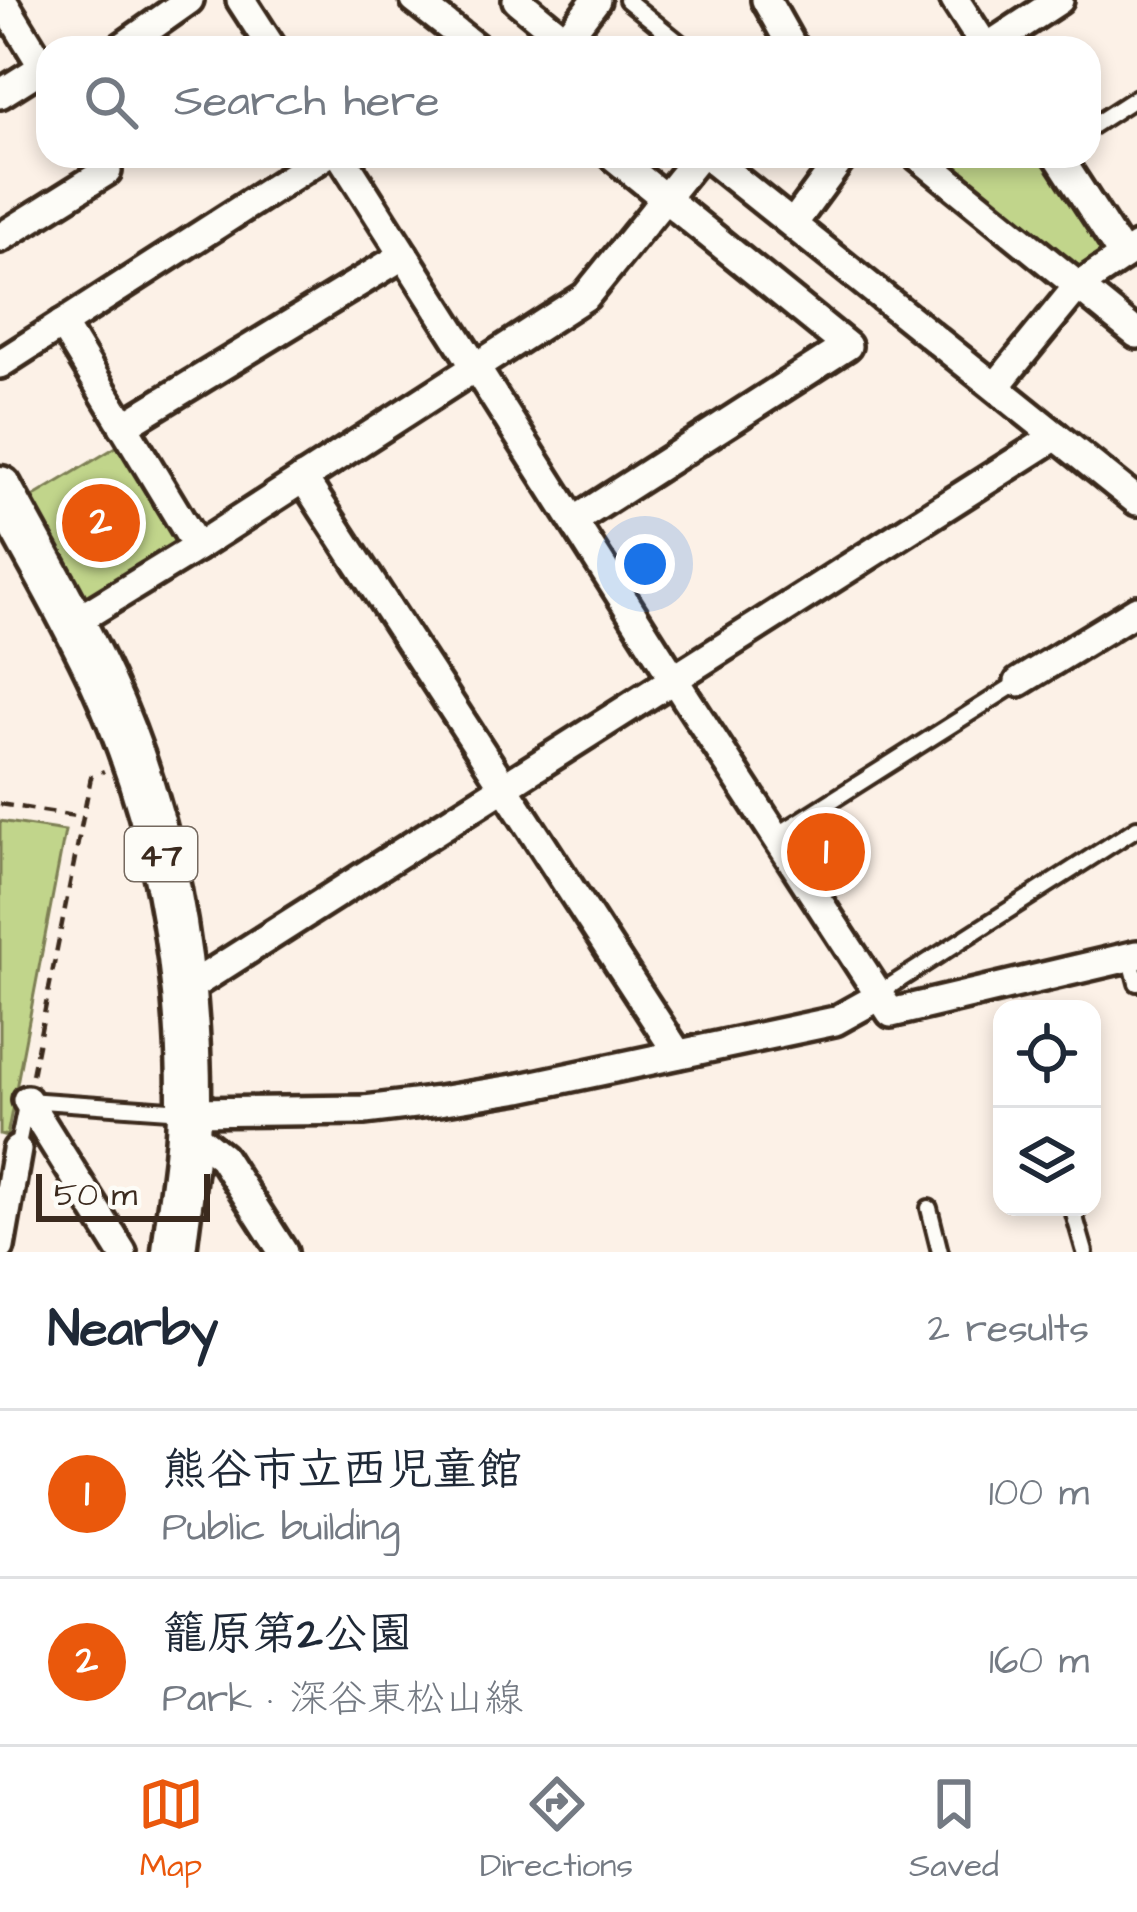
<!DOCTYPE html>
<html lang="en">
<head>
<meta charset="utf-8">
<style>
	body { margin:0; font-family:"Architects Daughter","Klee One",sans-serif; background:#f6f6f7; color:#1f2937 }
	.controls { position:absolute; right:36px; bottom:36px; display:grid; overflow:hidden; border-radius:24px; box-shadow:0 6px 18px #0003 }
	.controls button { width:108px; height:108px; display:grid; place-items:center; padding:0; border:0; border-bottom:3px solid #e0e1e3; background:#fff; color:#1f2937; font:60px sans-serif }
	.scale { position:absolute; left:36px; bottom:30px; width:174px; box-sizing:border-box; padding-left:12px; border:6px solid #3b2a1e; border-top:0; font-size:33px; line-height:42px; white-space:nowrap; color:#3b2a1e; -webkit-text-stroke:9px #fdfcf7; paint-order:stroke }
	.you { position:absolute; left:645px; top:564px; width:42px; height:42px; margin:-30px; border:9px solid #fff; border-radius:50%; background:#1a73e8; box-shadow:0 0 0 18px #1a73e833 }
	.badge { display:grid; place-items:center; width:78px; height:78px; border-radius:50%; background:#ea580c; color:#fff; font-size:39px; font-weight:700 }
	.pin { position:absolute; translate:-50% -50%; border:6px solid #fff; box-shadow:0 3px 12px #0006 }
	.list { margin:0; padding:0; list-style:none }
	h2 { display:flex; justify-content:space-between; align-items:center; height:156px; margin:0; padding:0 48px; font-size:51px }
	h2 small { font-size:39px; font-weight:400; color:#747a83 }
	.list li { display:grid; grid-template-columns:78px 1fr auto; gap:36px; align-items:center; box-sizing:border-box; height:168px; padding:0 48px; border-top:3px solid #e0e1e3 }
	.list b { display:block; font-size:45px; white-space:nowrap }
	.list p { margin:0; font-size:39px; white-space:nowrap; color:#747a83 }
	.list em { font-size:39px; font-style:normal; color:#747a83 }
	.icon { flex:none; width:66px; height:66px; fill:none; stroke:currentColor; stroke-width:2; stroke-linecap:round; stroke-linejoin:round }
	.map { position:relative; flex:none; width:1137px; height:1252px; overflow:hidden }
	.search { position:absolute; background:#fff; box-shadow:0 6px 18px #0003; left:36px; right:36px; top:36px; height:132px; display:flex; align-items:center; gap:30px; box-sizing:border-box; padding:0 42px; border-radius:36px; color:#747a83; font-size:45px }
	.sheet { height:492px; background:#fff }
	nav { display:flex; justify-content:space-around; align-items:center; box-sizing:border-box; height:168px; border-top:3px solid #e0e1e3; background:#fff; font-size:33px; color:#747a83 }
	nav a { display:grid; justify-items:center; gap:6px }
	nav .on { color:#ea580c }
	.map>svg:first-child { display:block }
</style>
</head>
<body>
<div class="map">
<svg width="1137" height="1252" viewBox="0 0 1137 1252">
	<rect width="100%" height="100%" fill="#fcf1e7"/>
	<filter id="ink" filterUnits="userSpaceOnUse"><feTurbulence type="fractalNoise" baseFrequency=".00833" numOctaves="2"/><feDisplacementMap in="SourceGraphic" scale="24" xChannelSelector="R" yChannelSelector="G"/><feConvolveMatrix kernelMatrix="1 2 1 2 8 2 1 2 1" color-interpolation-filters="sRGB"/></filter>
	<g filter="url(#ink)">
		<g fill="#c1d58b" stroke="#7e8054" stroke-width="3">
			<polygon points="937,156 1044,156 1110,253 1076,272"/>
			<polygon points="121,444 181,544 74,605 24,502"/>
			<polygon points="0,821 65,831 7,1136 0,1134"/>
		</g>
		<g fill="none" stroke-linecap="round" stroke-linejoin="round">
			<g stroke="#3b2a1e" stroke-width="22">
				<g id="service">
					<polyline points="627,0 686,48"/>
					<polyline points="1089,128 1137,97"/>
					<polyline points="776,836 1019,682"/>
					<polyline points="1130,956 1137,983"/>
					<polyline points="880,996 890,986 1137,828"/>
					<polyline points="17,1150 27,1100 184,1111"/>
					<polyline points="1072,1207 1085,1252"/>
					<polyline points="929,1208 940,1252"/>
				</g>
			</g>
			<g stroke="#3b2a1e" stroke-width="36">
				<g id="minor">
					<polyline points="2,0 48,75"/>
					<polyline points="241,0 272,48"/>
					<polyline points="415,0 476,48"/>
					<polyline points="517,0 575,48"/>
					<polyline points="766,0 793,48"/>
					<polyline points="955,0 986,48"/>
					<polyline points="121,48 189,0"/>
					<polyline points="559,48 596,0"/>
					<polyline points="986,48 1059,0"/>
					<polyline points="0,94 43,67"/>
					<polyline points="341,156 684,695 891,1013 1137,955"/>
					<polyline points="707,156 1137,501"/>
					<polyline points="918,156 1137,334"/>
					<polyline points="1058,156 1123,256"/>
					<polyline points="793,224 843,156"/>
					<polyline points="0,238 107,171 98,156"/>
					<polyline points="62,324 197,547"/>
					<polyline points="0,364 324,156"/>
					<polyline points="996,386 1077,287 1137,247"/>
					<polyline points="123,426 404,255"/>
					<polyline points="303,478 678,1054"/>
					<polyline points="574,521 847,346 613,156"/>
					<polyline points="73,623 197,547 586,296 699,156"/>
					<polyline points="1019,682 1137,610"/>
					<polyline points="185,990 1056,436"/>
					<polyline points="27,1100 122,1252"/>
					<polyline points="190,1112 365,1110 439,1101 520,1088 835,1021 880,996"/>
					<polyline points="187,1129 222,1157 283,1252"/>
					<polyline points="0,1247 17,1150"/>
				</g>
			</g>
			<g stroke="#3b2a1e" stroke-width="51">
				<path id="primary" d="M 0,488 C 34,552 72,615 102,681 C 163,814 190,961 189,1107 C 189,1155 179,1204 174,1252"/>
			</g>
			<g stroke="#3b2a1e" stroke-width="4.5" stroke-dasharray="12 9" stroke-linecap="butt">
				<polyline points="0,804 81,817"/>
				<polyline points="32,1075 91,777 104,771"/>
			</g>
			<use href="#service" stroke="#fdfcf7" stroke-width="14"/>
			<use href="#minor" stroke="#fdfcf7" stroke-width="27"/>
			<use href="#primary" stroke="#fdfcf7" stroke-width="42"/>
		</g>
	</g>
	<g text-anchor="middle" stroke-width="9" stroke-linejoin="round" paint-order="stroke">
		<rect fill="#fdfcf7" stroke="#75695f" stroke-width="3" x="125" y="827" width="72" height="54" rx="9"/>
		<g font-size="33" font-weight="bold" fill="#3b2a1e">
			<text x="161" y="866">47</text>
		</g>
	</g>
</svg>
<div class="controls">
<button><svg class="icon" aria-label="locate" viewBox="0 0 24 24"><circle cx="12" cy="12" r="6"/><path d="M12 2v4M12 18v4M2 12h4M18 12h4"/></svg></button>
<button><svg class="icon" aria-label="layers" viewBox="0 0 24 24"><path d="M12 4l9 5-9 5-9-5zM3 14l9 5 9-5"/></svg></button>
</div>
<div class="scale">50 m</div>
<div class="you"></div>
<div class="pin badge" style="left:826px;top:852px">1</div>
<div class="pin badge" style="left:101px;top:523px">2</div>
<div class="search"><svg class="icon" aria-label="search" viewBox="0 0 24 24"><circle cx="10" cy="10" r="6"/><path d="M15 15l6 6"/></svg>Search here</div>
</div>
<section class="sheet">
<h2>Nearby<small>2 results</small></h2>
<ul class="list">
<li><span class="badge">1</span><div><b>熊谷市立西児童館</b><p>Public building</p></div><em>100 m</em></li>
<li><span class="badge">2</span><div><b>籠原第2公園</b><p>Park · 深谷東松山線</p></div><em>160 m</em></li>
</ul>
</section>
<nav>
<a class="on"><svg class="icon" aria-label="map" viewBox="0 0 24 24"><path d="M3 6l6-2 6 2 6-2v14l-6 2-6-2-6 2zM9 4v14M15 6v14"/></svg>Map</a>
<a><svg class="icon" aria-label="directions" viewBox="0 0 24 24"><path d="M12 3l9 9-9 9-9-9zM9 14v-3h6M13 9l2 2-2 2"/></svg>Directions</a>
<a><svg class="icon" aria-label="saved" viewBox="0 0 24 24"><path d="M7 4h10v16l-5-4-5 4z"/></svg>Saved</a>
</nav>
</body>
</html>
